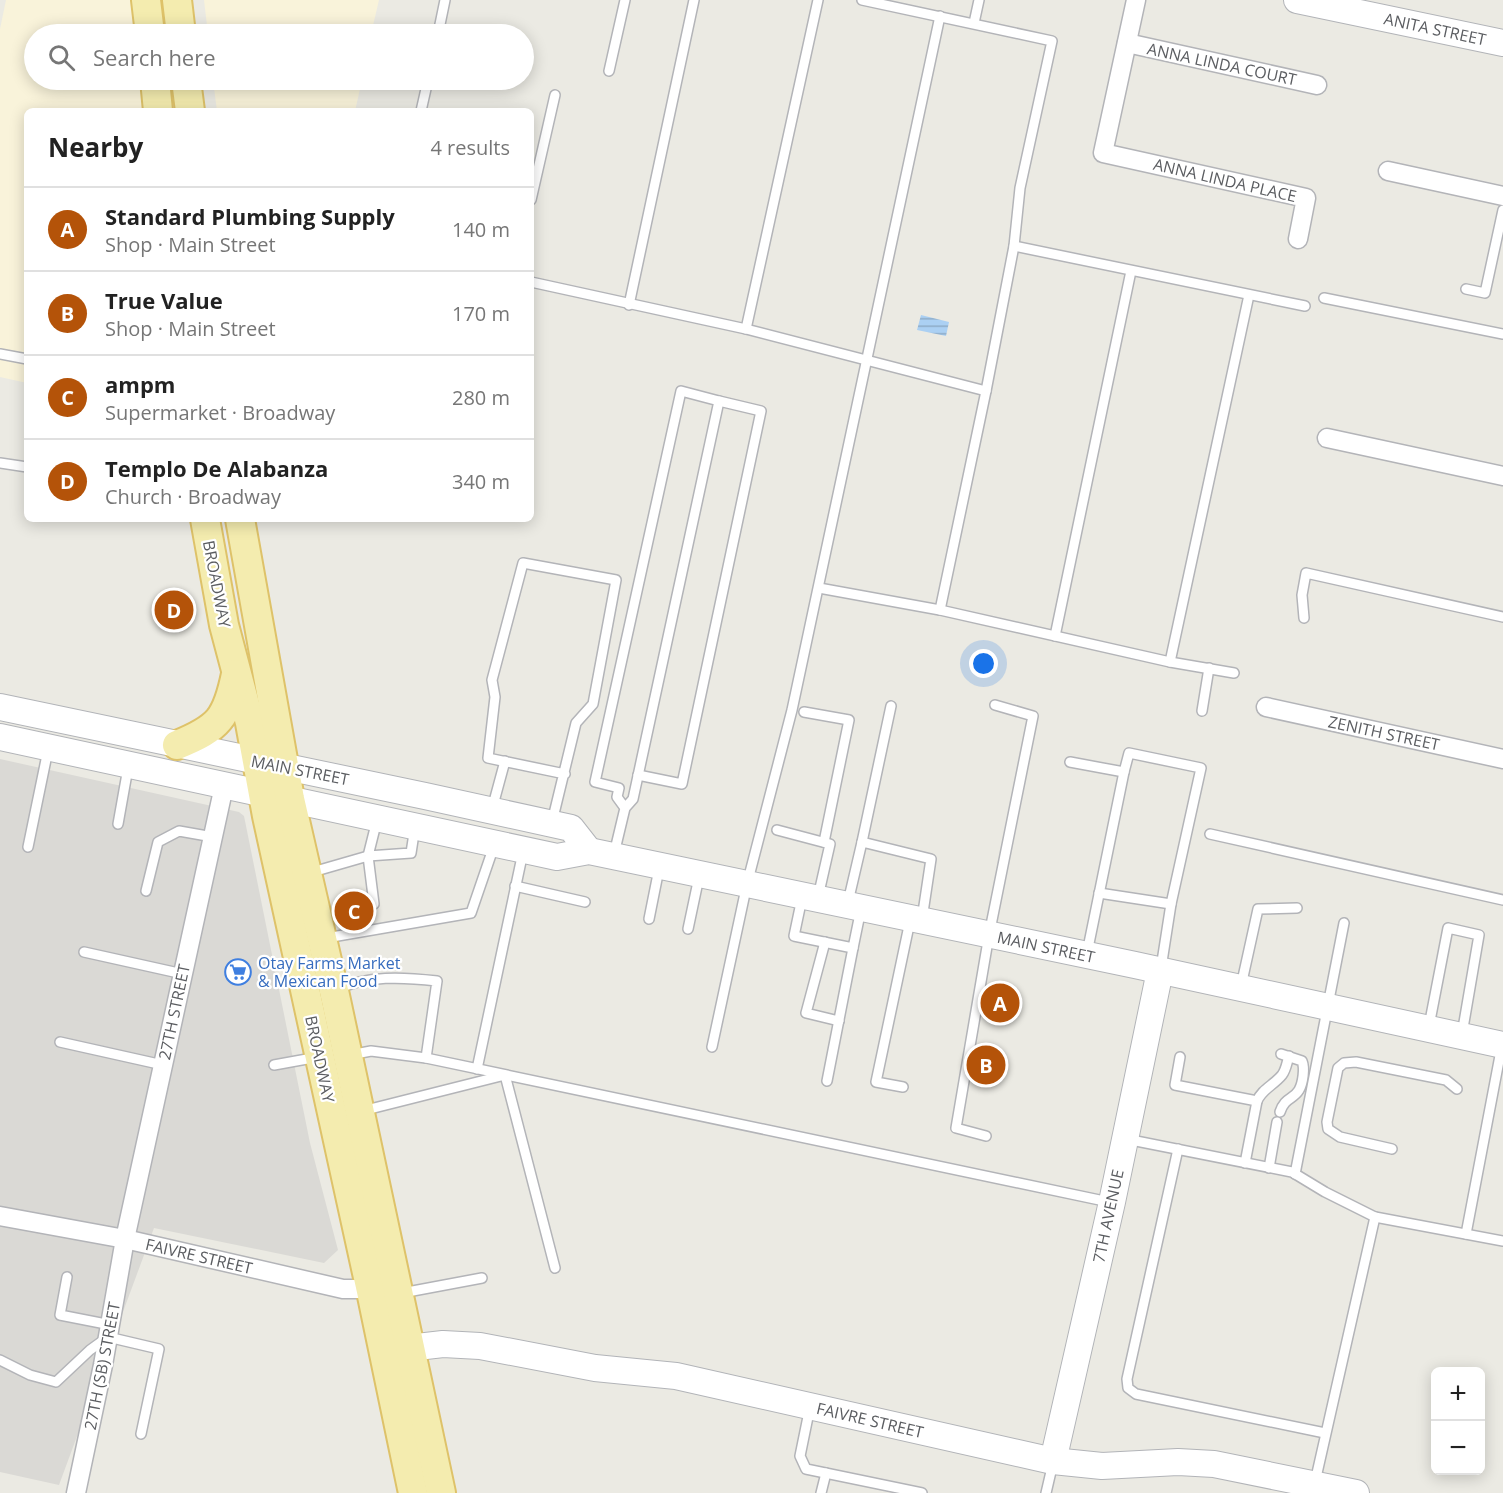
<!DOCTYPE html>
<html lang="en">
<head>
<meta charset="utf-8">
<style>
	body { margin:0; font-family:"Open Sans",sans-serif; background:#f2f2f2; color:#222 }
	.controls { position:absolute; right:18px; bottom:18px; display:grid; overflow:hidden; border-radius:9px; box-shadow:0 3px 15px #0003 }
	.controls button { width:54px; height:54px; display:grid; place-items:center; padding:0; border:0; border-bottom:2px solid #e0e0e0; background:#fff; color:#222; font:30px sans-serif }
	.you { position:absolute; left:984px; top:664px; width:21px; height:21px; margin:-15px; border:4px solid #fff; border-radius:50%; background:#1a73e8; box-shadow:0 0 0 9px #1a73e833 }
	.badge { display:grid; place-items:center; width:39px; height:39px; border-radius:50%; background:#b45309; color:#fff; font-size:20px; font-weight:700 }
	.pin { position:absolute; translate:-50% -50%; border:3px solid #fff; box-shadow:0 2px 6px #0006 }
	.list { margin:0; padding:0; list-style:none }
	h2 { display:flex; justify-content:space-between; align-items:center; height:78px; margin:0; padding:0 24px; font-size:26px }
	h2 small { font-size:20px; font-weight:400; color:#767676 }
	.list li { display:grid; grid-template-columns:39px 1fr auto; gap:18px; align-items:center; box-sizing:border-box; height:84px; padding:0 24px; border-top:2px solid #e0e0e0 }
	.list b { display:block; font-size:22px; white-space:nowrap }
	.list p { margin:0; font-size:20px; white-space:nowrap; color:#767676 }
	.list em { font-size:20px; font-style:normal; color:#767676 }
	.icon { flex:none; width:33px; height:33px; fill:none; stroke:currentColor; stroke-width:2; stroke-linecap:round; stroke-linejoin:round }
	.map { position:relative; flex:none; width:1503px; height:1493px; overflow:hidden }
	.search { position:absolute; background:#fff; box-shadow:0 3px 15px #0003; left:24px; top:24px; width:510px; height:66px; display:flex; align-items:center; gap:15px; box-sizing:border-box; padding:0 21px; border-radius:33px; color:#767676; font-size:22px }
	.panel { position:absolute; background:#fff; box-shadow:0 3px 15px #0003; left:24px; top:108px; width:510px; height:414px; border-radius:9px }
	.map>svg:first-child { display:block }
</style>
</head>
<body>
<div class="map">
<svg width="1503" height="1493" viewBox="0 0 1503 1493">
	<defs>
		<pattern id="water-rules" width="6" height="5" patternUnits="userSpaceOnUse" patternTransform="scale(1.5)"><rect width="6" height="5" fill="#abd0f3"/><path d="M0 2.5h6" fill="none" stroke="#8eacc8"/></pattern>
	</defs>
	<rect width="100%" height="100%" fill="#ebeae3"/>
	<g fill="#f9f3da">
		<polygon points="6,0 131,0 135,34 34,34 34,80 140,80 143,111 27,111 27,383 0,377 0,29"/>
		<polygon points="204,0 379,0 371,34 208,34"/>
		<polygon points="213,80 362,80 355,111 217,111"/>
	</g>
	<polygon fill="#dad9d5" points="0,759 239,812 244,816 310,1143 338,1250 324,1263 154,1228 59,1485 0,1472"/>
	<polygon fill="url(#water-rules)" points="921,315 949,322 946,336 917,330"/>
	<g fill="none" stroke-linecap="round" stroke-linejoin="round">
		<g stroke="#b3b4b8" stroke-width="12">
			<g id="lane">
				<polyline points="862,0 1052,41 1020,188 1014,246 986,391 940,610"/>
				<polyline points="974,23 979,0"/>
				<polyline points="438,34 445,0"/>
				<polyline points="609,71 625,0"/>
				<polyline points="421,111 428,80"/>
				<polyline points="531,200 555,95"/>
				<polyline points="1014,246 1305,306"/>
				<polyline points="531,282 746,329 986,391"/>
				<polyline points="1466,289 1485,293 1503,210"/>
				<polyline points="1324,298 1503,334"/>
				<polyline points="629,305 694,0"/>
				<polyline points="746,329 818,0"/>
				<polyline points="0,354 27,359"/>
				<polyline points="0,463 27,467"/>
				<polyline points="819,588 940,610 1170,662 1234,673"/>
				<polyline points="1304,618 1302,595 1306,573 1503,617"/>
				<polyline points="1055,636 1131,271"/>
				<polyline points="1170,662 1249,295"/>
				<polyline points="1202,711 1209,668"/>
				<polyline points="804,712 849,720 824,842"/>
				<polyline points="1070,762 1124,772 1087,953"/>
				<polyline points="1124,772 1129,753 1201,768 1171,904 1161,968"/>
				<polyline points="638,775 682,784 761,411 719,401"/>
				<polyline points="492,809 505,761"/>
				<polyline points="377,820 368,856 411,853 415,827"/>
				<polyline points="552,822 576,723 593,704 616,580 523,563 492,680 495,697 488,758 565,774"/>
				<polyline points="118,824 128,768"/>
				<polyline points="777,830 830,844 818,897"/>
				<polyline points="1210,834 1503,900"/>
				<polyline points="862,842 891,706"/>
				<polyline points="28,847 48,750"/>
				<polyline points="614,854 625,808 633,799 719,401 681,391 595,782 619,788 617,797 625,808"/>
				<polyline points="309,873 368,856 374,904"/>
				<polyline points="515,886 585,902"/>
				<polyline points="146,891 158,842 179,831 213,837"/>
				<polyline points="1099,893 1171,904"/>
				<polyline points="802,898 794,936 853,948 861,909"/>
				<polyline points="848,902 862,842 931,859 922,919"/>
				<polyline points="649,919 659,869"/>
				<polyline points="688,929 699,877"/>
				<polyline points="326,938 471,913 494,846"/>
				<polyline points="825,942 806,1013 839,1021"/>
				<polyline points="84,952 183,974"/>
				<polyline points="1241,986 1258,909 1297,908"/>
				<path d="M 336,990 C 367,975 403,977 437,981 L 426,1058"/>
				<polyline points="1429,1026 1448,928 1479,935 1462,1034"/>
				<polyline points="60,1042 163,1065"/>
				<polyline points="712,1047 747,884 792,710 940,16"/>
				<polyline points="350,1055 371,1051 426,1058 1109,1202"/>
				<polyline points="1180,1057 1175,1085 1257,1101 1245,1163"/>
				<polyline points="274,1065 318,1057"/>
				<polyline points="477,1069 523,852"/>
				<polyline points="827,1081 853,948"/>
				<polyline points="903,1087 876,1082 910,921"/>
				<path d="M 1257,1101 C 1262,1089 1274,1085 1282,1075 C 1286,1070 1287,1062 1289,1056"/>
				<polyline points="362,1111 505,1075 555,1268"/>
				<path d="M 1280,1112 C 1285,1097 1293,1100 1299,1090 C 1303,1083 1305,1068 1302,1061 L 1281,1054"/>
				<polyline points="986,1136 956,1128 989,935 1033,716 995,705"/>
				<polyline points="1126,1139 1292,1172 1325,1192 1375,1217 1315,1482"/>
				<polyline points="1178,1149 1127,1379 1128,1388 1136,1394 1325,1433"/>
				<polyline points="1392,1149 1340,1137 1328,1129 1327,1122 1338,1068 1344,1063 1356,1062 1446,1080 1457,1089"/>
				<polyline points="1269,1168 1277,1122"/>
				<polyline points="1295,1174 1344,923"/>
				<polyline points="1375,1217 1503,1241"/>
				<polyline points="1466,1234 1502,1045"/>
				<polyline points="67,1277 60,1315 111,1325"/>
				<polyline points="402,1293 482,1278"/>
				<polyline points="0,1360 30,1375 56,1382 90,1350 108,1337 159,1349 141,1434"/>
				<polyline points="810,1407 800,1456 806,1469 922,1493"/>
				<polyline points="821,1493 826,1473"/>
				<polyline points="1046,1493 1053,1463"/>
			</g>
		</g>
		<g stroke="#b3b4b8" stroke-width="21">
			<g id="street">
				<polyline points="1136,0 1103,153 1306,198 1298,239"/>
				<polyline points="1127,43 1317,85"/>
				<polyline points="1388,171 1503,196"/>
				<polyline points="1327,438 1503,476"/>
				<polyline points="1266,707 1503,759"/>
				<polyline points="0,1216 125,1239 343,1289 380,1289"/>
				<polyline points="76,1493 103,1365 125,1239 224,786"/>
			</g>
		</g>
		<g stroke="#b2b4b8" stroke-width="28">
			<g id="secondary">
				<polyline points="1297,0 1503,43"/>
				<polyline points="0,707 425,796 571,828 589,851"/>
				<polyline points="0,737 557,857 589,851 1135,965 1503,1045"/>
				<polyline points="391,1350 443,1344 480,1346 595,1368 676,1376 1053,1461 1102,1466 1178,1462 1214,1464 1356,1493"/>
				<polyline points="1053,1461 1112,1202 1160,971"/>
			</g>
		</g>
		<g stroke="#dec269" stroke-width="32">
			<g id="primary">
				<polyline points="146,0 150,34"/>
				<polyline points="177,0 181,34"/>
				<polyline points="155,80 158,111"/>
				<polyline points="186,80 190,111"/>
				<polyline points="205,519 224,625 250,723 267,816 371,1291 413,1493"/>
				<polyline points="240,519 290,799 334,991 441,1493"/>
				<path d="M 177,745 C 219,728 227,718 236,674"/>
			</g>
		</g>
		<use href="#lane" stroke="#fff" stroke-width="9"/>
		<use href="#street" stroke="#fff" stroke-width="18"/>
		<use href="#secondary" stroke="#fff" stroke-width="26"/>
		<use href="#primary" stroke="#f4ecaf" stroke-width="28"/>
	</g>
	<defs>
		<g id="supermarket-ring" transform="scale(1.35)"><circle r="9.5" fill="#fff" stroke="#3f7fe0" stroke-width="1.5"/><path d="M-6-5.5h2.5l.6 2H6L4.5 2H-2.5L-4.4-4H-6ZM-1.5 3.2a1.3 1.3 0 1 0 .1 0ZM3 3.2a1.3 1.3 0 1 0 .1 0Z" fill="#3f7fe0"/></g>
	</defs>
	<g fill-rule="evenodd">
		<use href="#supermarket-ring" x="238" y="972"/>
	</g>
	<g text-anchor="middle" stroke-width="4.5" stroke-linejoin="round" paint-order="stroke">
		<g font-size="16" fill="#5b5d61" stroke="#fff">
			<text transform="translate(1435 29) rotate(12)" y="6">ANITA STREET</text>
			<text transform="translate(1222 64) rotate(12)" y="6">ANNA LINDA COURT</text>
			<text transform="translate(1225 180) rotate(13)" y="6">ANNA LINDA PLACE</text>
			<text transform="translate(217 584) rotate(79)" y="6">BROADWAY</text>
			<text transform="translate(1384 733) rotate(12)" y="6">ZENITH STREET</text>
			<text transform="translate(300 770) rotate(11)" y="6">MAIN STREET</text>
			<text transform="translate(1046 947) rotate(12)" y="6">MAIN STREET</text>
			<text transform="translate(174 1012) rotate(-78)" y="6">27TH STREET</text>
			<text transform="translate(320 1059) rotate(78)" y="6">BROADWAY</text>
			<text transform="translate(1108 1216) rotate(-78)" y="6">7TH AVENUE</text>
			<text transform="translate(199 1256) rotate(13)" y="6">FAIVRE STREET</text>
			<text transform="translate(102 1366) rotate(-79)" y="6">27TH (SB) STREET</text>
			<text transform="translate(870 1420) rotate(13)" y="6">FAIVRE STREET</text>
		</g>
		<g font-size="16" fill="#366cbe" stroke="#fff" text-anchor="start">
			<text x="258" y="969">Otay Farms Market<tspan x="258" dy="18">&amp; Mexican Food</tspan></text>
		</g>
	</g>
</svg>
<div class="controls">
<button>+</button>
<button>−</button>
</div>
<div class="you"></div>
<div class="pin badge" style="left:1000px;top:1003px">A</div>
<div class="pin badge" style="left:986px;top:1065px">B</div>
<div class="pin badge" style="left:354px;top:911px">C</div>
<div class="pin badge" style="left:174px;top:610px">D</div>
<div class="search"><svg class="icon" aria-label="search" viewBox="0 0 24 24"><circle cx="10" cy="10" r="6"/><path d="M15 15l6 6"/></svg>Search here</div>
<section class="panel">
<h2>Nearby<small>4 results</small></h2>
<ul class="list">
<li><span class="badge">A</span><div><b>Standard Plumbing Supply</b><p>Shop · Main Street</p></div><em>140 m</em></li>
<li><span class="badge">B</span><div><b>True Value</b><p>Shop · Main Street</p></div><em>170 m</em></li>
<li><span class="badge">C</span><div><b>ampm</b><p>Supermarket · Broadway</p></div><em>280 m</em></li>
<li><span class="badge">D</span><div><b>Templo De Alabanza</b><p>Church · Broadway</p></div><em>340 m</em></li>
</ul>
</section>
</div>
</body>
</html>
